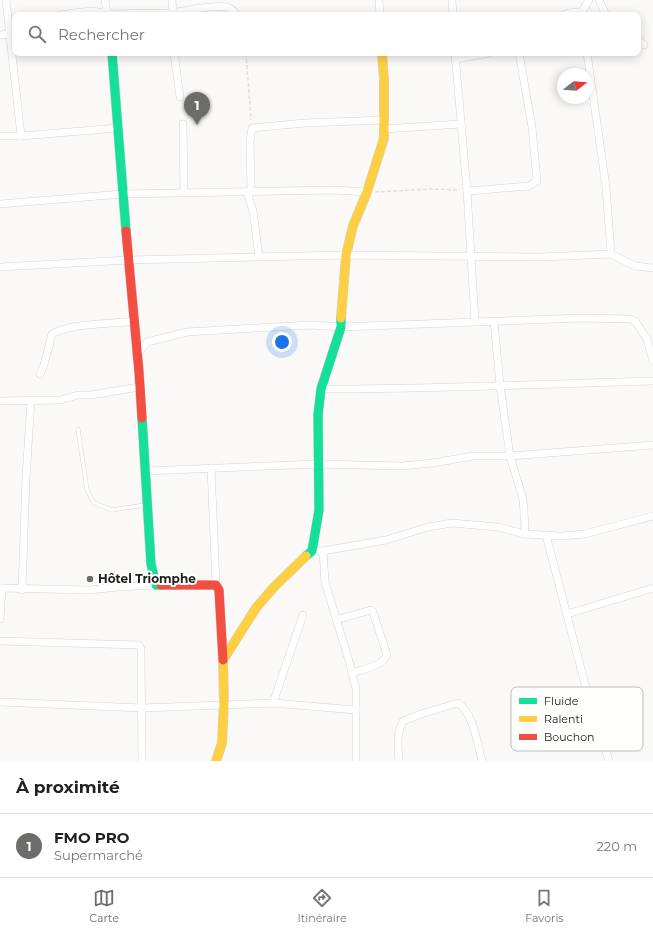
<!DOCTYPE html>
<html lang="fr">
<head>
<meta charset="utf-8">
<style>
	body { margin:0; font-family:Montserrat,sans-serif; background:#f2f2f2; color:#202124 }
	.compass { position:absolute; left:557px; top:68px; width:36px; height:36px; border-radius:50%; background:#fff; box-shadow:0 2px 10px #0003; rotate:73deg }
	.you { position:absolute; left:282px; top:342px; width:14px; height:14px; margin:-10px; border:3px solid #fff; border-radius:50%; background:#1a73e8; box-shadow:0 0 0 6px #1a73e833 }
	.badge { display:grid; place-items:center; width:26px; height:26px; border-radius:50%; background:#6c6c6b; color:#fff; font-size:13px; font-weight:700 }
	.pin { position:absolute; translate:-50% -33px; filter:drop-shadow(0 1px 2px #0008) }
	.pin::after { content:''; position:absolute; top:21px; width:14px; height:12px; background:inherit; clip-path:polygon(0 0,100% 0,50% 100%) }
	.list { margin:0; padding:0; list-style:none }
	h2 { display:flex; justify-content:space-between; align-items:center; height:52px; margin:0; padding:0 16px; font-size:17px }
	h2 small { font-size:13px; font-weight:400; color:#757577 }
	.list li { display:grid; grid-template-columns:26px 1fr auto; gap:12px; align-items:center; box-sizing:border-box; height:64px; padding:0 16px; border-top:1px solid #e0e0e0 }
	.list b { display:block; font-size:15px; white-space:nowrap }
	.list p { margin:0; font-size:13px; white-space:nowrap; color:#757577 }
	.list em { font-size:13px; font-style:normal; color:#757577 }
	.icon { flex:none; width:22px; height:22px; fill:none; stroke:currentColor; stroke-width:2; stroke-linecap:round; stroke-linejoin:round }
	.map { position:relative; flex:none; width:653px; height:761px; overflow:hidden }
	.search { position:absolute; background:#fff; box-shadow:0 2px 10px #0003; left:12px; right:12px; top:12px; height:44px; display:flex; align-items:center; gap:10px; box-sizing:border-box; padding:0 14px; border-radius:8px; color:#757577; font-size:15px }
	.sheet { height:116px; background:#fff }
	nav { display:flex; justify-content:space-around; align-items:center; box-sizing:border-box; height:56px; border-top:1px solid #e0e0e0; background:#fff; font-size:11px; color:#757577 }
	nav a { display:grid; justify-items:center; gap:2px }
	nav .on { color:#6c6c6b }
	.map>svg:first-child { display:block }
</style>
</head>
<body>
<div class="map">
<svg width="653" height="761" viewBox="0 0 653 761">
	<rect width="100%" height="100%" fill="#faf9f8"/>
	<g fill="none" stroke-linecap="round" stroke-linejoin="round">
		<g stroke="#d4d4d3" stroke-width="4.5">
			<polyline id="lane" points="78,429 87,490 94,503 112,510 146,505"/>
		</g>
		<g stroke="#d4d4d3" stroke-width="8">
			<g id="street">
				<polyline points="6,0 21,136"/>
				<polyline points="105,0 107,14 168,13 169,15"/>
				<polyline points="172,0 173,13"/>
				<polyline points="379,0 380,15"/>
				<polyline points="452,0 453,15"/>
				<polyline points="599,0 605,13 607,15"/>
				<path d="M 168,13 C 183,12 212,4 226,7 C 230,8 234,11 236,15"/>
				<path d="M 60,15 C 70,13 100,8 107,15"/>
				<polyline points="563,15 569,13 581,12"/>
				<polyline points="580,15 589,0"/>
				<polyline points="0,35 9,34"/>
				<polyline points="638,40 644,45"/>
				<polyline points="174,53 180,97"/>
				<polyline points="455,53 467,191 475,321"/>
				<polyline points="587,53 606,187 611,254"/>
				<polyline points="455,59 489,53"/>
				<polyline points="183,124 184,193"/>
				<polyline points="384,129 461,124"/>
				<polyline points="0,136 21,136 118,128"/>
				<polyline points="467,191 469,191 529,186 537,181 532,127 519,53"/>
				<polyline points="247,192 253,211 259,257"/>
				<polyline points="251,192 250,141 252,128 305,123 384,120"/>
				<polyline points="0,204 122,194 333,190 367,192"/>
				<polyline points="0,267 129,260 346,255 541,257 611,254 635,266 653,268"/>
				<polyline points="494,321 500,385 510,456 523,499 525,526 524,534"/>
				<polyline points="137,355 147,342 187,332 311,325 341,327 581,318 630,319 635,321 647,339 653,361"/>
				<path d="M 40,374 L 44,365 L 52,334 C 72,323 111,324 134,321"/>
				<path d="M 321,389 C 432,389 542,384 653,381"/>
				<polyline points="0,401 61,400 78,395 91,395 139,387"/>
				<polyline points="211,468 216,585"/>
				<polyline points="145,471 319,464 402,466 433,463 473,456 510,456 653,445"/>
				<polyline points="546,535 586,688 609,761"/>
				<polyline points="312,551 323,551 386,540 428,527 452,523 498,527 524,534 561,536 585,534 653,516"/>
				<polyline points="323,551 325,582 349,661 356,689 356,761"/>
				<polyline points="0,588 89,590 117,587 156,585"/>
				<polyline points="22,590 26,477 31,401"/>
				<polyline points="567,614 653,588"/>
				<polyline points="0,619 2,588"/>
				<path d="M 336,620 L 371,610 L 373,612 L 387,655 C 383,666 363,669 352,673"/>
				<polyline points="0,641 139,645 141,649 141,659 142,761"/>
				<polyline points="0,702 142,708 273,703 356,710"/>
				<polyline points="273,703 303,615"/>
				<path d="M 399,761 C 398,745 396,735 403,721 L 421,714 L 458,703 C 474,714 477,743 482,761"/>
			</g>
		</g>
		<g stroke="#d4d4d3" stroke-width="10">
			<g id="fast">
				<polyline points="112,53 126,231"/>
				<polyline points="142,418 151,564 156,585 161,585"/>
				<polyline points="306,556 312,551 319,510 318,415 321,389 341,327 341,318"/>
			</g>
		</g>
		<g stroke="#d4d4d3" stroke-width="10">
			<g id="slow">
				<polyline points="341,318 346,255 353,226 367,192 384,138 384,80 382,53"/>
				<polyline points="216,761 222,743 224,702 223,660 256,608 274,587 306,556"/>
			</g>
		</g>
		<g stroke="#d4d4d3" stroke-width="10">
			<g id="jam">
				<polyline points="126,231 139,372 142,418"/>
				<polyline points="161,585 216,585 219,590 223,660"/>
			</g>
		</g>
		<g stroke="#e0e0e0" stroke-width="1.5" stroke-dasharray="4 2" stroke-linecap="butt">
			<polyline points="246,53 251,120"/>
			<polyline points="375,192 431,189 459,190"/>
		</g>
		<use href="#lane" stroke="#fefefe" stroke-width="3.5"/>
		<use href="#street" stroke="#fefefe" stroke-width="7"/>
		<use href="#fast" stroke="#16e098" stroke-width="9"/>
		<use href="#slow" stroke="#ffcf43" stroke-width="9"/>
		<use href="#jam" stroke="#f24e42" stroke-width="9"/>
	</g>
	<circle fill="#6c6c6b" stroke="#fffffe" stroke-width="1.5" cx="90" cy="579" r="4"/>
	<g text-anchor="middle" stroke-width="4" stroke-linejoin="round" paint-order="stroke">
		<g font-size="12" font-weight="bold" fill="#20201f" stroke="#fffffe" text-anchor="start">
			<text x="98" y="583">Hôtel Triomphe</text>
		</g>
	</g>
	<rect x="511" y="687" width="132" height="64" rx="6" fill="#fffffe" stroke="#bcbcbb" stroke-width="1"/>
	<rect x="519" y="698" width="18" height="6" fill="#16e098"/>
	<rect x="519" y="716" width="18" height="6" fill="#ffcf43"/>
	<rect x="519" y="734" width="18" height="6" fill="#f24e42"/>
	<g font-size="11" fill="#20201f">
		<text x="544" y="705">Fluide</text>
		<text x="544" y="723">Ralenti</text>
		<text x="544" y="741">Bouchon</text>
	</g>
</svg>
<svg class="compass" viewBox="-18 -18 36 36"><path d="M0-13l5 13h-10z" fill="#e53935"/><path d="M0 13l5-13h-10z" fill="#757577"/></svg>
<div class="you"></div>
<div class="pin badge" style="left:197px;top:125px">1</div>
<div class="search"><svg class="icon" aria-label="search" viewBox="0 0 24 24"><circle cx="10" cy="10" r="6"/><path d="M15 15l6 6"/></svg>Rechercher</div>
</div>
<section class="sheet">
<h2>À proximité<small></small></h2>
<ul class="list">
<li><span class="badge">1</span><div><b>FMO PRO</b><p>Supermarché</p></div><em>220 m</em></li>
</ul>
</section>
<nav>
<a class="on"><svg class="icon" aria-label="map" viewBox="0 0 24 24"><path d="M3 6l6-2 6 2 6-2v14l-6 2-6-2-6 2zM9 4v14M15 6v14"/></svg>Carte</a>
<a><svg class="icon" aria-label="directions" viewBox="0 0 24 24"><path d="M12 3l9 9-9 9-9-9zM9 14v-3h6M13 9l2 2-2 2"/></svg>Itinéraire</a>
<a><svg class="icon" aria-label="saved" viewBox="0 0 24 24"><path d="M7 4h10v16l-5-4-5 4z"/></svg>Favoris</a>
</nav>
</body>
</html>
